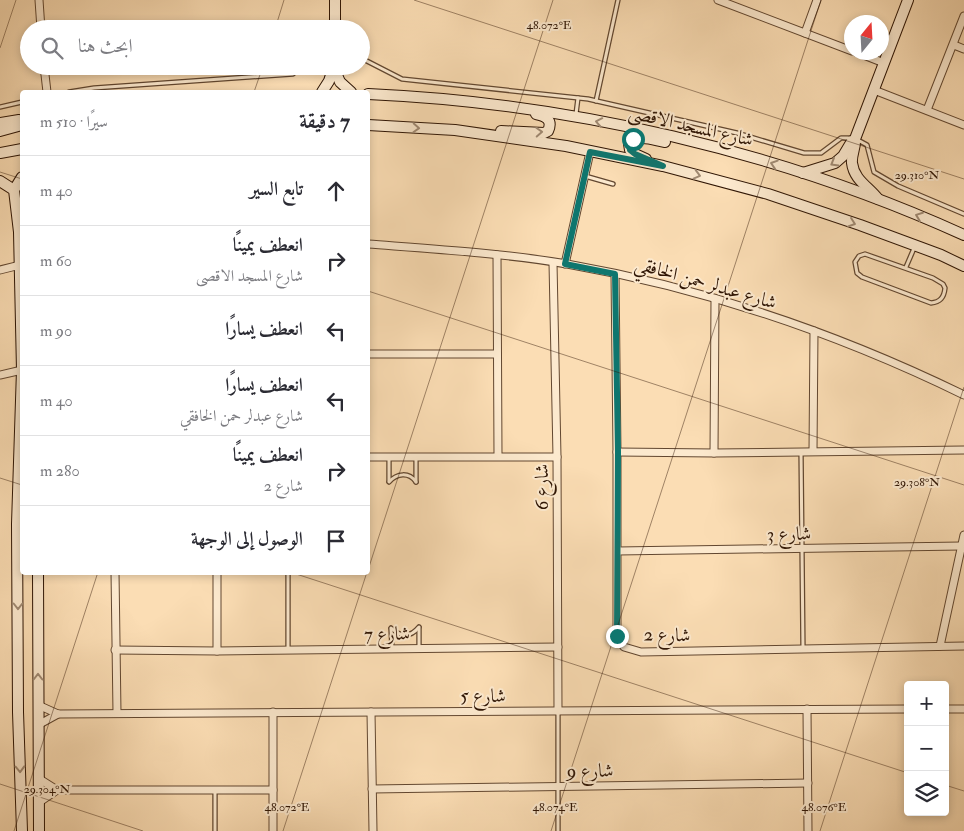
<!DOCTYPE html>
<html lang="ar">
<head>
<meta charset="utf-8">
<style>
	body { margin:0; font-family:"IM FELL Double Pica",Amiri,serif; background:#f7f7f7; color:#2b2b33; direction:rtl }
	.controls { position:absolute; right:15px; bottom:15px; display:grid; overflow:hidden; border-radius:5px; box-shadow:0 2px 8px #0003 }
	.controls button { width:45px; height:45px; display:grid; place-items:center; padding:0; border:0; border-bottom:1px solid #e1e1e2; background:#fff; color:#2b2b33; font:25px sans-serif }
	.compass { position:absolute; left:844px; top:15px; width:45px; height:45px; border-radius:50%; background:#fff; box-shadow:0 2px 8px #0003; rotate:18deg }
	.stop { position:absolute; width:15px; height:15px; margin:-11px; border:4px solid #0f766e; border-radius:50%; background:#fff }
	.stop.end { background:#0f766e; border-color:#fff; box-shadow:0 1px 5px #0008 }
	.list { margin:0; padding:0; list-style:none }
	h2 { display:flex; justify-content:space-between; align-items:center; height:65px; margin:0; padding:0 20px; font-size:21px }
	h2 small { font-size:16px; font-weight:400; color:#7c7c81 }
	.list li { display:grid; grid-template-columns:32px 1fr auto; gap:15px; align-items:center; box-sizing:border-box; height:70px; padding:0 20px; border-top:1px solid #e1e1e2 }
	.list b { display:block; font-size:19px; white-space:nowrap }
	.list p { margin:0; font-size:16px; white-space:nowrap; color:#7c7c81 }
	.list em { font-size:16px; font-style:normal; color:#7c7c81 }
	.icon { flex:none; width:28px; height:28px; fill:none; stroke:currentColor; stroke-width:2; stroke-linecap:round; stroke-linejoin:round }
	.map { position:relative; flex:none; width:964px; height:831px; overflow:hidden; direction:ltr }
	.search { position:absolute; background:#fff; box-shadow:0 2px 8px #0003; left:20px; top:20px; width:350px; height:55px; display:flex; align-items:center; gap:12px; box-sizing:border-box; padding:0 18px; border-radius:28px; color:#7c7c81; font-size:19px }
	.panel { position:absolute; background:#fff; box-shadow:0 2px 8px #0003; left:20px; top:90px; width:350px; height:485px; border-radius:5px; direction:rtl }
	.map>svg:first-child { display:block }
</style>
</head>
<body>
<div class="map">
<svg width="964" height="831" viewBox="0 0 964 831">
	<rect width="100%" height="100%" fill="#fbddb4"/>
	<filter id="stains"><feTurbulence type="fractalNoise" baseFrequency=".004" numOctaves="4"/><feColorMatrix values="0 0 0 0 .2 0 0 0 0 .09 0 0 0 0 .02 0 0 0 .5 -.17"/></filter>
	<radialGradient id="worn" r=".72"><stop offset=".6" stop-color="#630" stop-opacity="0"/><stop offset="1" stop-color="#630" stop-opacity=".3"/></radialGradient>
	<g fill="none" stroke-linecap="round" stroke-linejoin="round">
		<g stroke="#624730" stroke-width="5.5">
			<g id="lane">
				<polyline points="270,27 307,25 312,29"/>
				<polyline points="361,58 402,79 588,99 737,133 804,153 821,153 841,138 850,138"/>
				<polyline points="69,92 94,88 293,74 302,66"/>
				<polyline points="596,101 618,0"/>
				<polyline points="0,107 22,102"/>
				<polyline points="576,114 578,98"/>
				<polyline points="856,139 867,145 874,172 898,186 964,214"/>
				<polyline points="585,176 613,184"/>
				<path d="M 865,254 L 933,278 L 943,284 L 945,288 C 944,298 940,302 931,303 L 862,277 L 857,273 L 855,262 L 859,256 Z"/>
				<polyline points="906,267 915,246"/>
				<polyline points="801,452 803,648"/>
				<polyline points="389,457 389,481"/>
				<polyline points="416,458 416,482"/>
				<path d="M 389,482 C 397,473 409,472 416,482"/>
				<polyline points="288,572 288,649"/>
				<path d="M 391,628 C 401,637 410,638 419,627"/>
				<polyline points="419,628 419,649"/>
				<polyline points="391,629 392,648"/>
				<polyline points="558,712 558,831"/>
				<polyline points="215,790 215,831"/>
			</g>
		</g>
		<g stroke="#624730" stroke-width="9">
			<g id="street">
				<polyline points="39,0 41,29"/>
				<polyline points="718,0 852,51"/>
				<polyline points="805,33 817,0"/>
				<polyline points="954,45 964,49"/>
				<polyline points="856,52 884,63"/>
				<polyline points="44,66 47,92"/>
				<polyline points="874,90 964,125"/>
				<polyline points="927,110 964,16"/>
				<path d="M 368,244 C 434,249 501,253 567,264 C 704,288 839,334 964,395"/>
				<polyline points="497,255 498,456"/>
				<polyline points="553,263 557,457 558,711"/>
				<polyline points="565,264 590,152"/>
				<polyline points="0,270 20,265"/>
				<polyline points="615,274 617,452 617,637 624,647 641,652 964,646"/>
				<polyline points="368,354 497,354"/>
				<polyline points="0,375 22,370"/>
				<polyline points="813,451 814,331"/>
				<polyline points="617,452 714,453 964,450"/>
				<polyline points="714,453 715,299"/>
				<polyline points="368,457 557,457"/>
				<polyline points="618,551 961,546"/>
				<polyline points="115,572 117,713"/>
				<polyline points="217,572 217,651"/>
				<polyline points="940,646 964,535"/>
				<polyline points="115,650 217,651 558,647"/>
				<polyline points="38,705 58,714 908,709"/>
				<polyline points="807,709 808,831"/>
				<polyline points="945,709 964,709"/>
				<polyline points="371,712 373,831"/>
				<polyline points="38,725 58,714"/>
				<polyline points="38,778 57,790 273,790"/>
				<polyline points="372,789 808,783"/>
				<polyline points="38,803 57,790"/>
				<polyline points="273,831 273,712"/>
			</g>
		</g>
		<g stroke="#2f1504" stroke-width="12">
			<g id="secondary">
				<polyline points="335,29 335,0"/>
				<polyline points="334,68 340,82 351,92"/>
				<polyline points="322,92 329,81 334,66"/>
				<path d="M 368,94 C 571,103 779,151 964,235"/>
				<polyline points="0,123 19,120"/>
				<polyline points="368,125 455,130 566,146 663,166 768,194 860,225 941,255 964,266"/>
				<polyline points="0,131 22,125"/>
				<path d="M 501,131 L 544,133 L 548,131 C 553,120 546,116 536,114"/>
				<polyline points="0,153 22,149"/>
				<path d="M 646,159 L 635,154 L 630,150 L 629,144 C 638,133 653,140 665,142"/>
				<polyline points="803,173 835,163 843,156 852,141"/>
				<polyline points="0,181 14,190 19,232 22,370 17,524 18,712 22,831"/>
				<polyline points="14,190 22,177"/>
				<path d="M 878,199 C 869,187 854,180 852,163 C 851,155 856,147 855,139 L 908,0"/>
				<polyline points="38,572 39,831"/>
			</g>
		</g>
		<use href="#lane" stroke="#fce9ce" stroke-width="3"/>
		<use href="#street" stroke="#fce9ce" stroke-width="7"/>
		<use href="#secondary" stroke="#fce9ce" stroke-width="10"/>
	</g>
	<defs><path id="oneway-chevron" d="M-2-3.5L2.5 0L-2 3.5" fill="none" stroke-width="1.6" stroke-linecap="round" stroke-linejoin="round" transform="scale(1.25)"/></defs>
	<g stroke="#a08a73">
		<use href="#oneway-chevron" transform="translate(599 122) rotate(-169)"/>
		<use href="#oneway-chevron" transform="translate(416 128) rotate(3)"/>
		<use href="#oneway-chevron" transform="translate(539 132) rotate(-3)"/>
		<use href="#oneway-chevron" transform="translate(834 163) rotate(150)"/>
		<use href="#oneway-chevron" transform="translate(774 164) rotate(-162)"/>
		<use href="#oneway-chevron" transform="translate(697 175) rotate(15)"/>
		<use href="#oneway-chevron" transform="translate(919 216) rotate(-159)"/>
		<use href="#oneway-chevron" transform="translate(852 223) rotate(19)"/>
		<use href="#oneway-chevron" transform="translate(18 606) rotate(90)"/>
		<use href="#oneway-chevron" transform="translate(38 677) rotate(-90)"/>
		<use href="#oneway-chevron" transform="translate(20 769) rotate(88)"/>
	</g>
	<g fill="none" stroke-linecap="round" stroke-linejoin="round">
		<polyline stroke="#0f766e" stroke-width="6" points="617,636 618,452 615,274 565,264 590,152 663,166 635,154 630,150 629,144 633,139"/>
	</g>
	<path fill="none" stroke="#2f1504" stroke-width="1" stroke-opacity="0.45" d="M 414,0 L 964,179M 275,29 L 284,0M 0,48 L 16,0M 254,92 L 263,66M 0,172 L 22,179M 368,291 L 964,485M 0,478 L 22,485M 368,570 L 553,0M 290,572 L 908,773M 0,784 L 143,831M 945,785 L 964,791M 14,831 L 98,572M 283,831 L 367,572M 551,831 L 821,0M 820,831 L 964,387"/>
	<g text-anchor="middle" stroke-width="4" stroke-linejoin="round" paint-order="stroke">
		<g font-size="19" fill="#2f1504" stroke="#fce9ce">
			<text transform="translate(691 125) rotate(13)" y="7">شارع المسجد الاقصى</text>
			<text transform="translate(706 282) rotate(16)" y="7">شارع عبدلر حمن الخافقي</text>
			<text transform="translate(541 487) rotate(-90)" y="7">شارع 6</text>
			<text transform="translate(789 533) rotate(-1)" y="7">شارع 3</text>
			<text transform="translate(387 633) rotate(-1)" y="7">شارع 7</text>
			<text transform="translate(667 634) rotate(1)" y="7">شارع 2</text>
			<text x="483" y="702">شارع 5</text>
			<text transform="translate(590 770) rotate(-1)" y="7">شارع 9</text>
		</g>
	</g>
	<g font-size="12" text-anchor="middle" fill="#2f1504" stroke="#fce9ce" stroke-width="4" stroke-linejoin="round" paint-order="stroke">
		<text x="549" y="29">48.072°E</text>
		<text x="917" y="179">29.310°N</text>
		<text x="917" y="486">29.308°N</text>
		<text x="47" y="793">29.304°N</text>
		<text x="287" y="811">48.072°E</text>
		<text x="555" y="811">48.074°E</text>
		<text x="824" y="811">48.076°E</text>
	</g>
	<rect width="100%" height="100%" filter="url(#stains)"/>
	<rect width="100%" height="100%" fill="url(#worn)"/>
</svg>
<div class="controls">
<button>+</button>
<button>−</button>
<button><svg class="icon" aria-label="layers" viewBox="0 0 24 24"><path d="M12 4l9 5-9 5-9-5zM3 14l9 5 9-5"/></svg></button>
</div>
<svg class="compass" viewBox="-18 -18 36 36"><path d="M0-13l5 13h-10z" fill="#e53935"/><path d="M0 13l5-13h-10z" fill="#7c7c81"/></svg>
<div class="stop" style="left:633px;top:139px"></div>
<div class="stop end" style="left:617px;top:636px"></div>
<div class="search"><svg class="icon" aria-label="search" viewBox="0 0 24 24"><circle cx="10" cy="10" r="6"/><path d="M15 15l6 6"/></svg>ابحث هنا</div>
<section class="panel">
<h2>7 دقيقة<small>سيرًا · 510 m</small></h2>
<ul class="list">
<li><svg class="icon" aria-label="ahead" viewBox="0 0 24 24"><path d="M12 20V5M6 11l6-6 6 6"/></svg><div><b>تابع السير</b></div><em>40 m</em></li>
<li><svg class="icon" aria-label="right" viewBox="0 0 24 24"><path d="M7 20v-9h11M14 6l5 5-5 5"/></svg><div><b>انعطف يمينًا</b><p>شارع المسجد الاقصى</p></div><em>60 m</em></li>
<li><svg class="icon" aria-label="left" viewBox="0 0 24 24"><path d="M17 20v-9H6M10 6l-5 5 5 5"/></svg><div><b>انعطف يسارًا</b></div><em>90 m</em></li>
<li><svg class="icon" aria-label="left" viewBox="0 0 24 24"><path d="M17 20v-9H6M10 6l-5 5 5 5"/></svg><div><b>انعطف يسارًا</b><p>شارع عبدلر حمن الخافقي</p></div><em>40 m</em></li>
<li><svg class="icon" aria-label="right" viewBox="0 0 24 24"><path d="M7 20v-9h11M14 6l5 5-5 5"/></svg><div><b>انعطف يمينًا</b><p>شارع 2</p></div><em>280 m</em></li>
<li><svg class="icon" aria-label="arrive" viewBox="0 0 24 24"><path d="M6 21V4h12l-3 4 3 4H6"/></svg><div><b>الوصول إلى الوجهة</b></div></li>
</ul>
</section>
</div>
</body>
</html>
